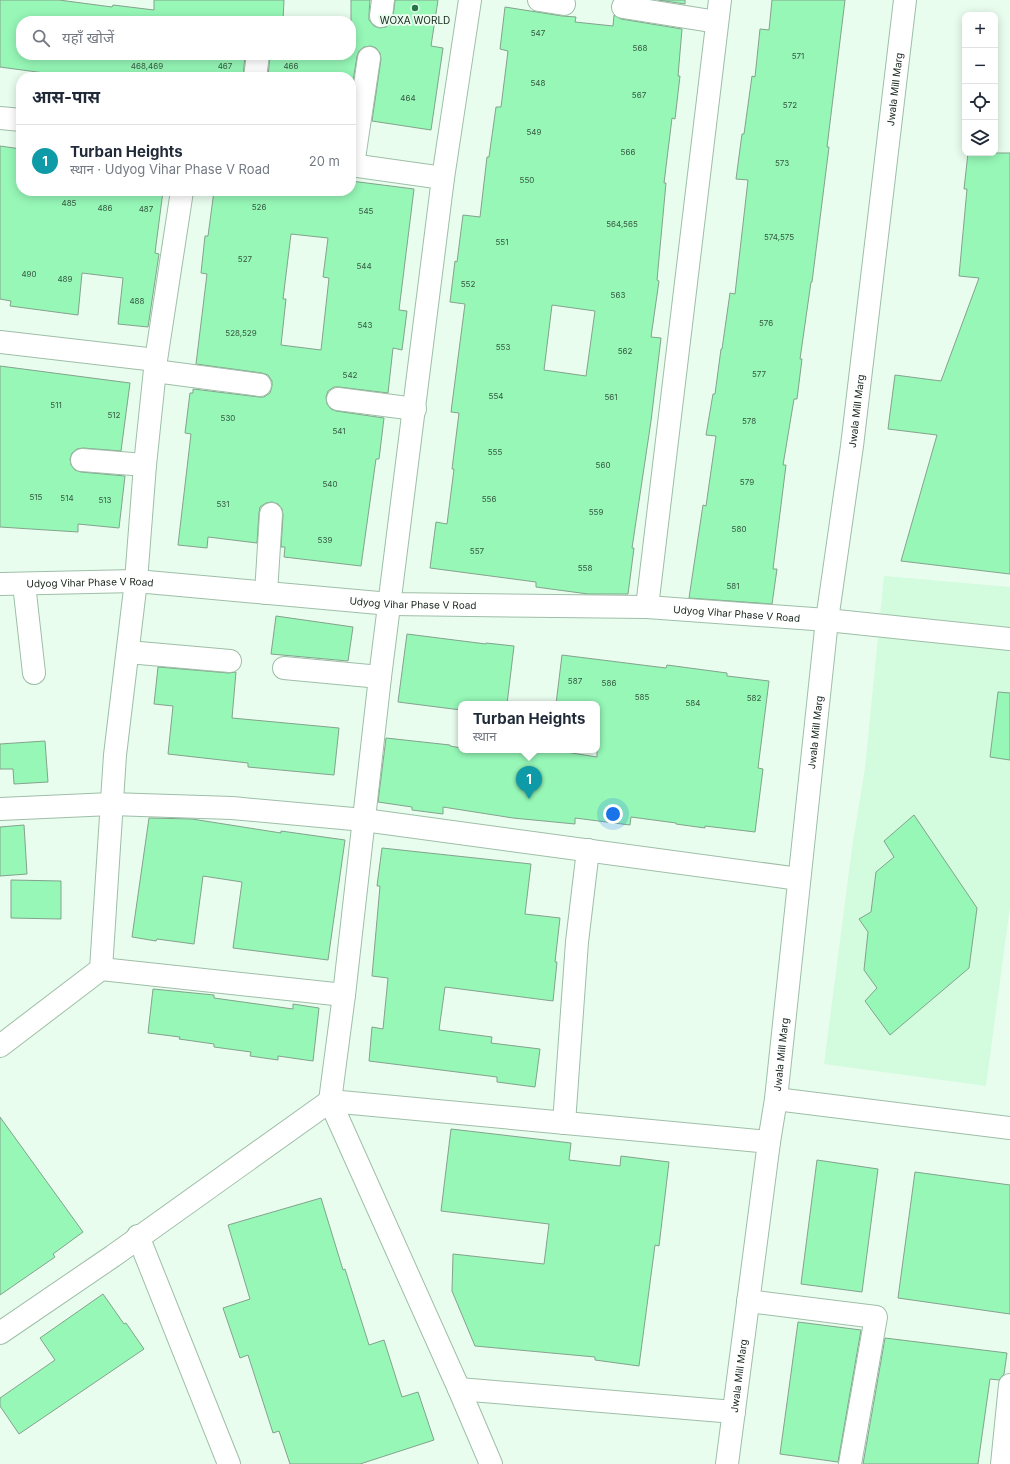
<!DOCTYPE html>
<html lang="hi">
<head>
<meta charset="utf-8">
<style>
	body { margin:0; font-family:Inter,"Noto Sans Devanagari",sans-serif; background:#f6f6f7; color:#1f2937 }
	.controls { position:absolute; right:12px; top:12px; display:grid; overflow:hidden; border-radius:8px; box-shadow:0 2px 10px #0003 }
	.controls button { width:36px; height:36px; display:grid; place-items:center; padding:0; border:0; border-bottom:1px solid #e0e1e3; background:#fff; color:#1f2937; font:20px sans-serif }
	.you { position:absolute; left:613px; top:814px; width:14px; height:14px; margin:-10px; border:3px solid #fff; border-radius:50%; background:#1a73e8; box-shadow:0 0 0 6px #1a73e833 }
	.badge { display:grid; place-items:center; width:26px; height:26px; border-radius:50%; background:#7c3aed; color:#fff; font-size:13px; font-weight:700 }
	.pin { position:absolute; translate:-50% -33px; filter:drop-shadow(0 1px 2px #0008) }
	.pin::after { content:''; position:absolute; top:21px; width:14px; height:12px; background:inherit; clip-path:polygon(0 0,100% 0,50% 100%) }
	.popup { position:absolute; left:458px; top:701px; width:142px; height:52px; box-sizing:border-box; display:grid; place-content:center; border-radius:8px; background:#fff; filter:drop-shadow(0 1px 3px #0005); font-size:13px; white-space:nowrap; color:#747a83 }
	.popup b { font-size:15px; color:#1f2937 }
	.popup::after { content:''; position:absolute; left:50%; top:100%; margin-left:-8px; border:8px solid transparent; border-top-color:#fff }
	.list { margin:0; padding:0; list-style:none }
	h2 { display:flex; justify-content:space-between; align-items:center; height:52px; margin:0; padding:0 16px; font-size:17px }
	h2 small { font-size:13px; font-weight:400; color:#747a83 }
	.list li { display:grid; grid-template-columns:26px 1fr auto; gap:12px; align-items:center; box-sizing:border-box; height:72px; padding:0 16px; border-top:1px solid #e0e1e3 }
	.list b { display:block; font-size:15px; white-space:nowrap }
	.list p { margin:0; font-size:13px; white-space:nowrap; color:#747a83 }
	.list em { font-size:13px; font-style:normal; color:#747a83 }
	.icon { flex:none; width:22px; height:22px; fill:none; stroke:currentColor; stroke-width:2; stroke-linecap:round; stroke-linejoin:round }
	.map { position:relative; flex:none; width:1010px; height:1464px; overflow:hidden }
	.search { position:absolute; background:#fff; box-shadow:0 2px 10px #0003; left:16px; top:16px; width:340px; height:44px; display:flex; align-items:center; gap:10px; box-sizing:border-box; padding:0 14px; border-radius:16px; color:#747a83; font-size:15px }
	.panel { position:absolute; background:#fff; box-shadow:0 2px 10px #0003; left:16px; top:72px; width:340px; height:124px; border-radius:16px }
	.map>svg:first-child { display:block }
</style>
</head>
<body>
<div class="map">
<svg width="1010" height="1464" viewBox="0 0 1010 1464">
	<rect width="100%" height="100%" fill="#e9fdef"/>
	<polygon fill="#d3fbde" points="884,576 1010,587 1010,906 986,1086 824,1064 852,848 865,768"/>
	<g fill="#96f7b7" stroke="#83a38c" fill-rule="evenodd">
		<polygon points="0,0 59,0 112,7 113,5 154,10 154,0 284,0 283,21 21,21 21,55 245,55 243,77 74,77 0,67"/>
		<polygon points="351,0 370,0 369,14 369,20 374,26 380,28 386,27 391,23 393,18 395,0 438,0 431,46 443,48 431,130 372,121 381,59 380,53 376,48 371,46 364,47 359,51 357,56 351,94 351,77 268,77 270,55 351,55"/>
		<polygon points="658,0 685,0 685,4"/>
		<polygon points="772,0 845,0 827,147 829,147 812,282 811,282 800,359 802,359 797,399 794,399 783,465 786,465 773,569 777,569 772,604 689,598 703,505 706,506 716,436 706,435 713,394 715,394 721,349 722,349 730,293 735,294 748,180 736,179 742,134 744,134 752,76 755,77 760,29 769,30"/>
		<path d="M 505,7 L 562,16 L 576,17 L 575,22 L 613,26 L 614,15 L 621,19 L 682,29 L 678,76 L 680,76 L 675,119 L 672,118 L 664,183 L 666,183 L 657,280 L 659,281 L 651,337 L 661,338 L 651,421 L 632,548 L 634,548 L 628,594 L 588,594 L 536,587 L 536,582 L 430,568 L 436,522 L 447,524 L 454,469 L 452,469 L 459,413 L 451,412 L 465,304 L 450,302 L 455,261 L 457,262 L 463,215 L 480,217 L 487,157 L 489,157 L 496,107 L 501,107 L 508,51 L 500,49 ZM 552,305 L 595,311 L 586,376 L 544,370 Z"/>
		<polygon points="0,146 21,149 21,191 163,191 155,253 159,254 148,327 118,324 123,278 82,273 78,315 10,306 11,301 0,299"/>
		<polygon points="968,153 1010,153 1010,574 901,561 937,435 888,429 895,375 941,381 979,278 959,276 967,189 964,189"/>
		<path d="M 351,181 L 414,189 L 399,310 L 407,311 L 402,350 L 393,348 L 388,393 L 339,387 L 334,387 L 328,391 L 326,397 L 327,404 L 331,409 L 336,411 L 384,418 L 379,459 L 376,459 L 361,566 L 284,557 L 285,547 L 281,547 L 283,515 L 282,509 L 278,504 L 272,502 L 266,503 L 260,507 L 259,513 L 257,543 L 208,537 L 207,548 L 178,545 L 191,434 L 185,433 L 190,393 L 193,393 L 193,389 L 259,397 L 264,397 L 270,393 L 272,386 L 272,381 L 268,375 L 262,373 L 196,364 L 207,274 L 201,273 L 205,236 L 208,236 L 214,191 L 351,191 ZM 291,234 L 328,238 L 323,277 L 329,278 L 321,350 L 281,345 L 286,299 L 283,299 Z"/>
		<polygon points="0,366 130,383 121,451 83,448 77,449 72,453 70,459 71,465 75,470 81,472 125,476 119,528 78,524 78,532 0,527"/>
		<polygon points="276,616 353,627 348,661 271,654"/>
		<polygon points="407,634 486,644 486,643 514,646 507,704 461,704 461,710 398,702"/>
		<polygon points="562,655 666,668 667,665 727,673 727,676 769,681 758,768 763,769 755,832 705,826 705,828 676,824 676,823 631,817 630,825 575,818 575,824 513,818 443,807 443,814 412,810 412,807 378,802 386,738 450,745 450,746 461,748 461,750 553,750 597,757 597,704 556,704"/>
		<polygon points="158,667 229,673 236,672 232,718 339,728 334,775 248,767 248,763 168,754 173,706 154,704"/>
		<polygon points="998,692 1010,693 1010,760 990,757"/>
		<polygon points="45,741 48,782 14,784 13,769 0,769 0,744"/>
		<polygon points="914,815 977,908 969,968 890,1035 865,1001 877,988 864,970 868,932 859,919 871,912 876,872 894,857 884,841"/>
		<polygon points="149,818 192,819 281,833 281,831 345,840 328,960 233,948 242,882 203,876 194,944 157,939 156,941 132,937"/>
		<polygon points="24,825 27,874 0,876 0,827"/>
		<polygon points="382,848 531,864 525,914 560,918 555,962 557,962 553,1001 445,987 439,1030 492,1037 491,1043 540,1049 535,1087 497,1082 497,1077 369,1061 372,1027 383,1029 388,978 372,976 380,886 377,886"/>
		<polygon points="11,880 61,881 61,919 11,918"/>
		<polygon points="153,989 214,995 214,998 293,1009 293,1004 319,1008 313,1061 278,1056 278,1060 250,1056 251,1052 214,1047 214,1044 179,1039 180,1037 148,1033"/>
		<polygon points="0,1117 83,1232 53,1254 55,1257 0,1295"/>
		<polygon points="451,1129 571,1143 569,1160 620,1166 621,1156 669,1162 659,1246 655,1245 639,1366 595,1360 595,1357 475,1346 452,1291 453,1254 544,1264 549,1224 441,1211"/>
		<polygon points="817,1160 878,1169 862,1292 801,1284"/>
		<polygon points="915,1172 1010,1185 1010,1314 898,1298"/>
		<polygon points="321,1198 343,1270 345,1269 369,1345 384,1340 402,1397 418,1392 434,1440 360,1464 290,1464 279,1431 273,1433 248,1355 240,1358 223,1308 250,1299 228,1225"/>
		<polygon points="103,1294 124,1324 126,1323 144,1349 19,1434 0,1406 0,1398 55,1360 40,1338"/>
		<polygon points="798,1322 861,1330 838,1462 780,1454"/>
		<polygon points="885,1338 1007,1353 1004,1374 999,1380 990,1379 978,1464 863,1464"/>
	</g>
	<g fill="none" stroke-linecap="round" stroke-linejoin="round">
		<g stroke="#9ebea7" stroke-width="24">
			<g id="minor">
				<polyline points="470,0 443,178 380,677 344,995 330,1101 459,1389 491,1464"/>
				<polyline points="539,0 564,4"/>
				<polyline points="623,7 717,22"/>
				<polyline points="381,16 383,0"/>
				<polyline points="255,77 258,55"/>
				<polyline points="0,118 21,120"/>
				<polyline points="351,165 443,178"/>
				<polyline points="353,165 369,58"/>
				<polyline points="0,342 156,360"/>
				<polyline points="155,371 260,385"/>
				<polyline points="338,399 415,409"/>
				<polyline points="82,460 145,465"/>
				<path id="s1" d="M 0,584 L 136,581 L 390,604 L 647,607 L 827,620 L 1010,639"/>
				<polyline points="24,584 34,673"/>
				<polyline points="266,593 271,514"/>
				<polyline points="647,607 720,0"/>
				<polyline points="128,652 230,661"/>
				<polyline points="284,668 380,677"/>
				<polyline points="0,809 111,804 232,808 364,820 799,879"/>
				<polyline points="101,969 344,995"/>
				<polyline points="0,1046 101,969 115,755 136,581 145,465 156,360 182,191"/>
				<polyline points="776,1099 1010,1128"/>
				<polyline points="564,1123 577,942 588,850"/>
				<polyline points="138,1236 229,1464"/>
				<polyline points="748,1301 876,1317 850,1464"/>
				<polyline points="0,1333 113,1256 330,1101 769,1142"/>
				<polyline points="459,1389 734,1412"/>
				<path id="s2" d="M 727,1464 L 769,1142 L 776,1099 L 827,620 L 852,446 L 905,0"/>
				<polyline points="1002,1464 1010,1385"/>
			</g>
		</g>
		<use href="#minor" stroke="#fff" stroke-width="22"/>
	</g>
	<circle fill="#257647" stroke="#e9fdef" stroke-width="1.5" cx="415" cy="8" r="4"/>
	<g text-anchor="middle" stroke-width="4" stroke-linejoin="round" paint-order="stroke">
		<g font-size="8" fill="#375942">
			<text x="538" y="36">547</text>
			<text x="640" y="51">568</text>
			<text x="798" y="59">571</text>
			<text x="147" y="69">468,469</text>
			<text x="225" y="69">467</text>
			<text x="291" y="69">466</text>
			<text x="538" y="86">548</text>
			<text x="639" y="98">567</text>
			<text x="408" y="101">464</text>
			<text x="790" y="108">572</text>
			<text x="534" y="135">549</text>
			<text x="628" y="155">566</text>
			<text x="782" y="166">573</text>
			<text x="527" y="183">550</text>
			<text x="69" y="206">485</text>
			<text x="259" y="210">526</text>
			<text x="105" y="211">486</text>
			<text x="146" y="212">487</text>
			<text x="366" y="214">545</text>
			<text x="622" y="227">564,565</text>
			<text x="779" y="240">574,575</text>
			<text x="502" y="245">551</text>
			<text x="245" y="262">527</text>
			<text x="364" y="269">544</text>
			<text x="29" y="277">490</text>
			<text x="65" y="282">489</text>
			<text x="468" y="287">552</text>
			<text x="618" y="298">563</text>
			<text x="137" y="304">488</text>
			<text x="766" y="326">576</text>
			<text x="365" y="328">543</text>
			<text x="241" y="336">528,529</text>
			<text x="503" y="350">553</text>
			<text x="625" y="354">562</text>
			<text x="759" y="377">577</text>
			<text x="350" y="378">542</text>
			<text x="496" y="399">554</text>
			<text x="611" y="400">561</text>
			<text x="56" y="408">511</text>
			<text x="114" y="418">512</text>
			<text x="228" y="421">530</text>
			<text x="749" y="424">578</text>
			<text x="339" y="434">541</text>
			<text x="495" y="455">555</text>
			<text x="603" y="468">560</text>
			<text x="747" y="485">579</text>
			<text x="330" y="487">540</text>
			<text x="36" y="500">515</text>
			<text x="67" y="501">514</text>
			<text x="489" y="502">556</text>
			<text x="105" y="503">513</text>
			<text x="223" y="507">531</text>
			<text x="596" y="515">559</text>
			<text x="739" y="532">580</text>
			<text x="325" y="543">539</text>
			<text x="477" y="554">557</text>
			<text x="585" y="571">558</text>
			<text x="733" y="589">581</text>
			<text x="575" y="684">587</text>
			<text x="609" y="686">586</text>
			<text x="642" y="700">585</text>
			<text x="754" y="701">582</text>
			<text x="693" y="706">584</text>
		</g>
		<g font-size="10" fill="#17241b" stroke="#e9fdef">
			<text x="415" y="24">WOXA WORLD</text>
		</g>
		<g font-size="10" fill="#17241b" stroke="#e9fdef">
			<text dy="4" stroke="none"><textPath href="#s2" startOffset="1385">Jwala Mill Marg</textPath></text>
			<text dy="4" stroke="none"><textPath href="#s2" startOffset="1061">Jwala Mill Marg</textPath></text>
			<text dy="4" stroke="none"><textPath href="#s1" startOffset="90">Udyog Vihar Phase V Road</textPath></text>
			<text dy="4" stroke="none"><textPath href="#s1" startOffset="414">Udyog Vihar Phase V Road</textPath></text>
			<text dy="4" stroke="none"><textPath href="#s1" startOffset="738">Udyog Vihar Phase V Road</textPath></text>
			<text dy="4" stroke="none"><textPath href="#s2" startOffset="737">Jwala Mill Marg</textPath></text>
			<text dy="4" stroke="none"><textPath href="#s2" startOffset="413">Jwala Mill Marg</textPath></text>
			<text dy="4" stroke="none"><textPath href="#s2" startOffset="89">Jwala Mill Marg</textPath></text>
		</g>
	</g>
</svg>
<div class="controls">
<button>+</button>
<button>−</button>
<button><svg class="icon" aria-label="locate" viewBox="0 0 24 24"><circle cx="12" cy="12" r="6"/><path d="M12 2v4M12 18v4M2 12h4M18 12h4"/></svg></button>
<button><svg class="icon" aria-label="layers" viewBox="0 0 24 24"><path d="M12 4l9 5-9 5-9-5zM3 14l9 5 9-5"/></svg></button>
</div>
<div class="you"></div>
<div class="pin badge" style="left:529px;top:799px;background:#0f9aa8">1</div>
<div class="popup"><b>Turban Heights</b>स्थान</div>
<div class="search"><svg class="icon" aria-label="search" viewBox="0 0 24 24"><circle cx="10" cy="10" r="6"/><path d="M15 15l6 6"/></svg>यहाँ खोजें</div>
<section class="panel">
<h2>आस-पास<small></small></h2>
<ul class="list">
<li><span class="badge" style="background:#0f9aa8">1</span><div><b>Turban Heights</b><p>स्थान · Udyog Vihar Phase V Road</p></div><em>20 m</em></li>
</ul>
</section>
</div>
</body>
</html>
